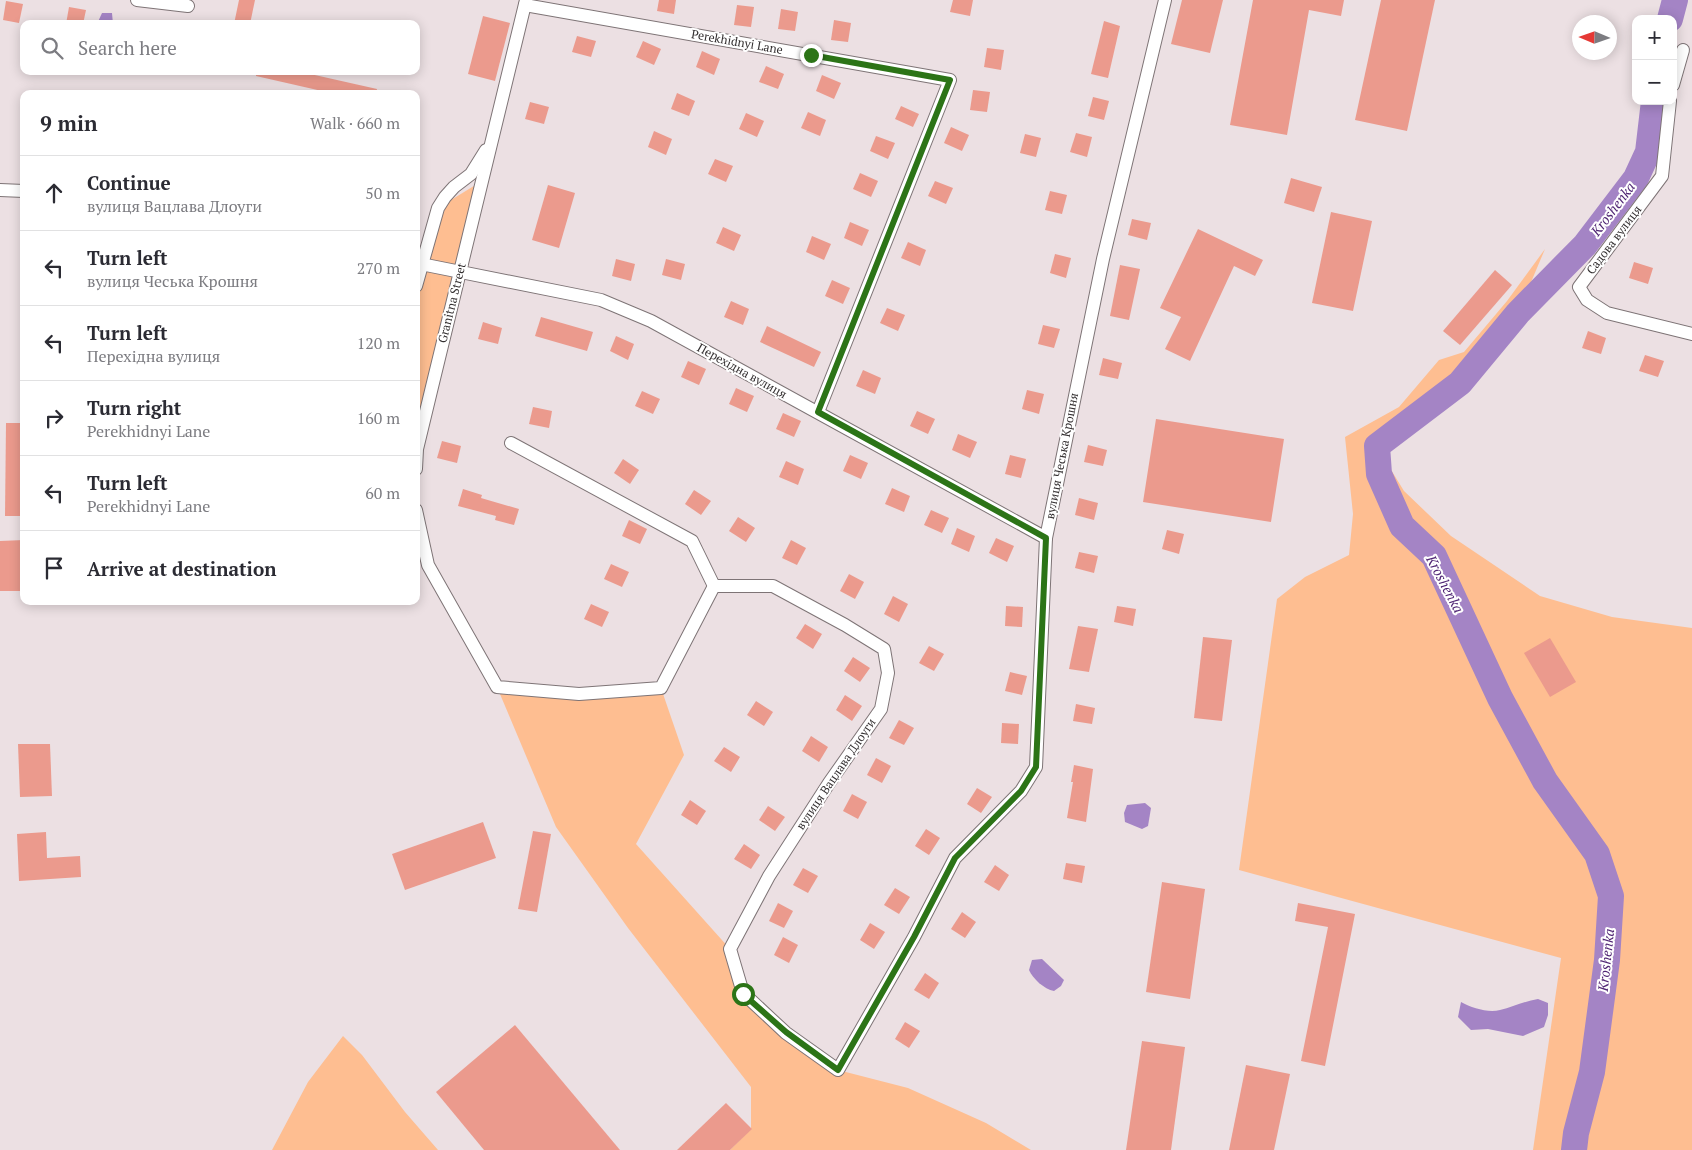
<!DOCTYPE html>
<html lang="en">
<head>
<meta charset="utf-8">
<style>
	body { margin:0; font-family:"PT Serif",serif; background:#f2f2f3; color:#2b2b33 }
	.controls { position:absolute; right:15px; top:15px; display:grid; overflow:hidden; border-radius:10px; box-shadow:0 2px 12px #0003 }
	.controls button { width:45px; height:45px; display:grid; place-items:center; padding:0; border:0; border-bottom:1px solid #e1e1e2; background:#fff; color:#2b2b33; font:25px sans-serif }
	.compass { position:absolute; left:1572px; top:15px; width:45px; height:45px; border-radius:50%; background:#fff; box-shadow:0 2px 12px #0003; rotate:272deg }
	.stop { position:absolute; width:15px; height:15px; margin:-11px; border:4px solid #2c7417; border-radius:50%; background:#fff }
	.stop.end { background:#2c7417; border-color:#fff; box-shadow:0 1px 5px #0008 }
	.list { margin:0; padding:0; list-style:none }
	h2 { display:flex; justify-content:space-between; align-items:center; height:65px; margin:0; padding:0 20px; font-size:21px }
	h2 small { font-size:16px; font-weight:400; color:#7c7c81 }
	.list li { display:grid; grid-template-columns:32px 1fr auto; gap:15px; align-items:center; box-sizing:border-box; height:75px; padding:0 20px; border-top:1px solid #e1e1e2 }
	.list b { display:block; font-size:19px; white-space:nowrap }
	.list p { margin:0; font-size:16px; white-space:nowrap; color:#7c7c81 }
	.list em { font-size:16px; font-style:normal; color:#7c7c81 }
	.icon { flex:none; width:28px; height:28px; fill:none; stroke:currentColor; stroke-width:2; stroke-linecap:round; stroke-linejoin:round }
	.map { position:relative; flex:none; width:1692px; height:1150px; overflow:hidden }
	.search { position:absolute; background:#fff; box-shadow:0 2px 12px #0003; left:20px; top:20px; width:400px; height:55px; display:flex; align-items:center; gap:12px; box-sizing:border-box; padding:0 18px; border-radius:10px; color:#7c7c81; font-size:19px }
	.panel { position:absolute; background:#fff; box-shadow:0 2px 12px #0003; left:20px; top:90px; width:400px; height:515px; border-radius:10px }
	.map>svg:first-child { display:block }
</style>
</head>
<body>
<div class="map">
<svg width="1692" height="1150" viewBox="0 0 1692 1150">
	<rect width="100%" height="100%" fill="#ece0e3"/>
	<g fill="#febe91">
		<polygon points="482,181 416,469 416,286 438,208"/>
		<polygon points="1545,249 1518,313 1460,383 1377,447 1404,491 1451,536 1540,596 1612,617 1692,628 1692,1150 1533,1150 1561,958 1239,870 1277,599 1305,577 1349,555 1353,514 1345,437 1399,407 1439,360 1464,352 1507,301"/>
		<polygon points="497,687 579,694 661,688 684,755 636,844 730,949 743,993 838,1070 908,1088 986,1123 1031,1150 730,1150 751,1129 751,1087 628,928 556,827"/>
		<polygon points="343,1036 362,1055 405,1112 438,1150 272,1150 308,1082"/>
	</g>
	<g fill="#a484c5">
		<polygon points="102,13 112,13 113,24 97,24"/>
		<polygon points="1145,803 1151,808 1148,826 1142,829 1125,822 1124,813 1127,805"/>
		<path d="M 1042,959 L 1064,980 L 1061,986 L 1054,991 C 1044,989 1033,979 1029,970 L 1032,960 Z"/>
		<path d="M 1538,999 L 1548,1003 L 1548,1015 L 1544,1027 L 1523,1036 L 1488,1029 L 1471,1030 L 1458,1017 L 1461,1002 C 1472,1008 1488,1013 1500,1010 C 1513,1007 1525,1001 1538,999 Z"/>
	</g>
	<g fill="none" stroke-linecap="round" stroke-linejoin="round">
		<g stroke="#a484c5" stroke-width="26">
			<polyline points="1670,19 1675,0"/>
			<polyline points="1574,1150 1576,1133 1592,1072 1607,960 1611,896 1597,854 1545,781 1500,698 1434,556 1402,526 1379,474 1377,446 1460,383 1518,313 1585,245 1636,178 1648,152 1654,101"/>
		</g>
	</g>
	<g fill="#eb9a8d">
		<polygon points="239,0 255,0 250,24 234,24"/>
		<polygon points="659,0 676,0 674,14 657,11"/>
		<polygon points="953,0 973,0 970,16 950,12"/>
		<polygon points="1182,0 1223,0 1210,53 1171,44"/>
		<polygon points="1253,0 1344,0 1341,16 1309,10 1287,135 1230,125"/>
		<polygon points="1381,0 1435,0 1407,131 1355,120"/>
		<polygon points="6,1 23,4 19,23 3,20"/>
		<polygon points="737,5 754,7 751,27 734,25"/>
		<polygon points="69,7 86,10 83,24 66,24"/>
		<polygon points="781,9 798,12 795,31 778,29"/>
		<polygon points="483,16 510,23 495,81 468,74"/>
		<polygon points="834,20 851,23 848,42 831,40"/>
		<polygon points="1104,21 1120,26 1108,78 1091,74"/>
		<polygon points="577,36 596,41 591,57 572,52"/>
		<polygon points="643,41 661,49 654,65 636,57"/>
		<polygon points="987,48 1004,50 1001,70 984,67"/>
		<polygon points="702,51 720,59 714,75 696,67"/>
		<polygon points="766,66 784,74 778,89 759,82"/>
		<polygon points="256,71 297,71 377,89 376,94 335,94 256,76"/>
		<polygon points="822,75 841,83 834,99 816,91"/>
		<polygon points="973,90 990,92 987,112 970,110"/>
		<polygon points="677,93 695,101 689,116 671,109"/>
		<polygon points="1093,97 1109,101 1104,120 1088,116"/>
		<polygon points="530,102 549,107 544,124 525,119"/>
		<polygon points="901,106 919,114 913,127 895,119"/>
		<polygon points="808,112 826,120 820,136 801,128"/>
		<polygon points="746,113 764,121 757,137 739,129"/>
		<polygon points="951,127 969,135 962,151 944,143"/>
		<polygon points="654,131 672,139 666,155 648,147"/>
		<polygon points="1076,133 1092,137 1087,157 1070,152"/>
		<polygon points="1025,134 1041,138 1036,157 1020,153"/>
		<polygon points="876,136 895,143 888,159 870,151"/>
		<polygon points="715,159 733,166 726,182 708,174"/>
		<polygon points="860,173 878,181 871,197 853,189"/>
		<polygon points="1291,178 1322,187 1314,212 1284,203"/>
		<polygon points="935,181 953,188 946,204 928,196"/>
		<polygon points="548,185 575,193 559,248 532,240"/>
		<polygon points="1050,191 1067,195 1062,214 1045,210"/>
		<polygon points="1331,212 1372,221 1353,311 1312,303"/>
		<polygon points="1132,219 1151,223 1147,240 1128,235"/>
		<polygon points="850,222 869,230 862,246 844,238"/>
		<polygon points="723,227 741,235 734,251 716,243"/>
		<polygon points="1198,229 1263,260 1255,276 1234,266 1190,361 1165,349 1181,317 1160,308"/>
		<polygon points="812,236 831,244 824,260 806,252"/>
		<polygon points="908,242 926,250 920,266 901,258"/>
		<polygon points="1055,254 1071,258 1066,278 1050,273"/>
		<polygon points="616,259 635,264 631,281 612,276"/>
		<polygon points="666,259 685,264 681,280 662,275"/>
		<polygon points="1634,262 1653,268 1648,284 1629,278"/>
		<polygon points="1120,265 1140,269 1129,320 1110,316"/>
		<polygon points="1495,270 1512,285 1460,345 1443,331"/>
		<polygon points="832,280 850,288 843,304 825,296"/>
		<polygon points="731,301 749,309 743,325 724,317"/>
		<polygon points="887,308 905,315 898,331 880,323"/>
		<polygon points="541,317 593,332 587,351 535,336"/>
		<polygon points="483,322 502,328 498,344 478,339"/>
		<polygon points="1043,325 1060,329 1054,348 1038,344"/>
		<polygon points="767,326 821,352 814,367 760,342"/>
		<polygon points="1588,331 1606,338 1601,354 1582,348"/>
		<polygon points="616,336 634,344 628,360 610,351"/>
		<polygon points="1645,355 1664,361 1658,377 1639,371"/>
		<polygon points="1103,358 1122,363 1118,379 1099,375"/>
		<polygon points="688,361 706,369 699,385 681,377"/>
		<polygon points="863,370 881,378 875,394 856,386"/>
		<polygon points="736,388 754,396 747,412 729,404"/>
		<polygon points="1027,390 1044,394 1039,414 1022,409"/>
		<polygon points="642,391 660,399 653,414 635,406"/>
		<polygon points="533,407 552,411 549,428 529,424"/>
		<polygon points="917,411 935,419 928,434 910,426"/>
		<polygon points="783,413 801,421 794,437 776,429"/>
		<polygon points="1156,419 1284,439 1271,522 1143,502"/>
		<polygon points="6,423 24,423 24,516 5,516"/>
		<polygon points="958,434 977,442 970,458 952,450"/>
		<polygon points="442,441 461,446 457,463 437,458"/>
		<polygon points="1088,445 1107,450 1103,466 1084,462"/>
		<polygon points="850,455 868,463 861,479 843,471"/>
		<polygon points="1010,455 1026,459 1021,478 1005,474"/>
		<polygon points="623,459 639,470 630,484 614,473"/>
		<polygon points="786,461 804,469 798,485 779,477"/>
		<polygon points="892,488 910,496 904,512 885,504"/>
		<polygon points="463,489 482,495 481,498 519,509 514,525 495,520 496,516 458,506"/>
		<polygon points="694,490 711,501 701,515 685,504"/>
		<polygon points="1079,498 1098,503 1094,520 1075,515"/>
		<polygon points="931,510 949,518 942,533 924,525"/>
		<polygon points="738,517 755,528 746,542 729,531"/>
		<polygon points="629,520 647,529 640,544 622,536"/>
		<polygon points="957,528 975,536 969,552 951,544"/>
		<polygon points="1167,530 1184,534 1179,554 1162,549"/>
		<polygon points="996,538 1014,546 1007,562 989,553"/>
		<polygon points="24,540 24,591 0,591 0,541"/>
		<polygon points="791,540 806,548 797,565 782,558"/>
		<polygon points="1079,552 1098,556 1094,573 1075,568"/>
		<polygon points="611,564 629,572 622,587 604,579"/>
		<polygon points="849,574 864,582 855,599 840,591"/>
		<polygon points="893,596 908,604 899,622 884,614"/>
		<polygon points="591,604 609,612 602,627 584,619"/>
		<polygon points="1006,606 1023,607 1022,627 1005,626"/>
		<polygon points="1117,606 1136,609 1133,626 1114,622"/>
		<polygon points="805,624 822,634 813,649 796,638"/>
		<polygon points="1078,626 1098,629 1089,672 1069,669"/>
		<polygon points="1203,637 1232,640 1222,721 1194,718"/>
		<polygon points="1550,638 1576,682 1550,697 1524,653"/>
		<polygon points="929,646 944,654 934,671 919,663"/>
		<polygon points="853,657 870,668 860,682 844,671"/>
		<polygon points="1010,672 1027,676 1022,695 1005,691"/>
		<polygon points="845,695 862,706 852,721 836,710"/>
		<polygon points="756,701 773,712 764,726 747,715"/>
		<polygon points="1076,704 1095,708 1092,724 1073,721"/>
		<polygon points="899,720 914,728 904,745 889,738"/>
		<polygon points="1002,723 1019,724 1018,744 1001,743"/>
		<polygon points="811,736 828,747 819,762 802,751"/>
		<polygon points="18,744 50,744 52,796 20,797"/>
		<polygon points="724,747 740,757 731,772 714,761"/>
		<polygon points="876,758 891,766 882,783 867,775"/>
		<polygon points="1074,765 1093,769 1086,822 1067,818 1073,782 1071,782"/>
		<polygon points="977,788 992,797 981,813 967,804"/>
		<polygon points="852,794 867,802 858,819 843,811"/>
		<polygon points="690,800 706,811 697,825 681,815"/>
		<polygon points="768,806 785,817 775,831 759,820"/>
		<polygon points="483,822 496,858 405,890 392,854"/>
		<polygon points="926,829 940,838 929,855 915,846"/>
		<polygon points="533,831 551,834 537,912 518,909"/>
		<polygon points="46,832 47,858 80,856 81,877 19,881 17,834"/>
		<polygon points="744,844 760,855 751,869 734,859"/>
		<polygon points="1066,863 1085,866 1082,883 1063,879"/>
		<polygon points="995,865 1009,875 999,891 984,882"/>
		<polygon points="803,868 818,876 808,893 793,885"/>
		<polygon points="1162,882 1205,889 1190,999 1146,992"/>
		<polygon points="895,888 910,897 899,914 884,905"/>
		<polygon points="778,903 793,911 784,928 769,921"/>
		<polygon points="1298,903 1355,914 1325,1066 1301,1061 1328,927 1295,921"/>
		<polygon points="962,912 976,922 965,938 951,929"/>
		<polygon points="870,923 885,932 874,949 860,940"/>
		<polygon points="783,937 798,945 789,963 774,955"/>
		<polygon points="925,973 939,983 929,999 914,990"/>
		<polygon points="905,1022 920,1031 909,1048 895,1039"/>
		<polygon points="515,1025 620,1150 484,1150 436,1092"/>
		<polygon points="1142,1041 1185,1047 1171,1150 1126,1150"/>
		<polygon points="1246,1065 1290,1074 1274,1150 1229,1150"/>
		<polygon points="726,1103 752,1129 730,1150 677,1150"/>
	</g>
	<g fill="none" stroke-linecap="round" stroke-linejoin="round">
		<g stroke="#7e7476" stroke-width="14">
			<g id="street">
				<polyline points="137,0 188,6"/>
				<polyline points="525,5 950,80 818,412"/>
				<polyline points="1673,85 1683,50"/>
				<polyline points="1670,101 1662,176 1579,287 1587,300 1607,313 1692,334"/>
				<polyline points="0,190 24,191"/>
				<polyline points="416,263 601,300 651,321 1046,538"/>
				<polyline points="416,286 438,208 445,197 454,187 471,174 486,150"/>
				<polyline points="511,443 692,541 714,586 773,586 845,625 884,649 888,673 881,709 829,783 769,876 730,949 743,993 786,1033 838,1070 914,937 955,858 1021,791 1036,767 1046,538 1103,259 1165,0"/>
				<polyline points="416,469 417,449 431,391 526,0"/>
				<polyline points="416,510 428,565 497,687 579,694 661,688 714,586"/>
			</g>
		</g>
		<use href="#street" stroke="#fff" stroke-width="12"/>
	</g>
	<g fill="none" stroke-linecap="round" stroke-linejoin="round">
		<polyline stroke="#2c7417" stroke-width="6" points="743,994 786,1032 838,1070 914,937 955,858 1021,791 1036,767 1046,538 818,412 950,80 811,55"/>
	</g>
	<g text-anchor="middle" stroke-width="4" stroke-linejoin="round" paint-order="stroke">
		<g font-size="12" fill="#332f30" stroke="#fff">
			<text transform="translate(737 42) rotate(10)" y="4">Perekhidnyi Lane</text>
			<text transform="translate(1614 240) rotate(-53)" y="4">Садова вулиця</text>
			<text transform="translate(452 303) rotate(-76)" y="4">Granitna Street</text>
			<text transform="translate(742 371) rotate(29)" y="4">Перехідна вулиця</text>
			<text transform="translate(1062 456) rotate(-79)" y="4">вулиця Чеська Крошня</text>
			<text transform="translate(836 774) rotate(-56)" y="4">вулиця Вацлава Длоуги</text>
		</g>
		<g font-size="14" font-style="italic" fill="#502674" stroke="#fff">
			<text transform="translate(1613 209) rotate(-53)" y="5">Kroshenka</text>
			<text transform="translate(1445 584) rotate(62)" y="5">Kroshenka</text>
			<text transform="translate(1606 960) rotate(-84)" y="5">Kroshenka</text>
		</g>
	</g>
</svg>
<div class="controls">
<button>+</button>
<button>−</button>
</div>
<svg class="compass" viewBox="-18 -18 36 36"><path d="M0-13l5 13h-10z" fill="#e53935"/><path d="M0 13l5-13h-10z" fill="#7c7c81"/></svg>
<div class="stop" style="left:743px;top:994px"></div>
<div class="stop end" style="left:811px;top:55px"></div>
<div class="search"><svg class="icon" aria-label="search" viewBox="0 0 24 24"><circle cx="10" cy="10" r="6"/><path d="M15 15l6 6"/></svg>Search here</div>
<section class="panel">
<h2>9 min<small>Walk · 660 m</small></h2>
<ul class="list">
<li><svg class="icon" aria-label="ahead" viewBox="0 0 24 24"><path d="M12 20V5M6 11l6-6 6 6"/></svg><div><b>Continue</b><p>вулиця Вацлава Длоуги</p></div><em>50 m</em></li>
<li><svg class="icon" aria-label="left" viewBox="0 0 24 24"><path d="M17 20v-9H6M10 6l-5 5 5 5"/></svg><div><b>Turn left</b><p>вулиця Чеська Крошня</p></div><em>270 m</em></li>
<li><svg class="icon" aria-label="left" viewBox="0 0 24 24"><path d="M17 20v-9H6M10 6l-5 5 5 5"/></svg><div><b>Turn left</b><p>Перехідна вулиця</p></div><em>120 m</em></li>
<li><svg class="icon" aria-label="right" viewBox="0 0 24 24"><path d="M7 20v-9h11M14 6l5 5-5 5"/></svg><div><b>Turn right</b><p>Perekhidnyi Lane</p></div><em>160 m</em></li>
<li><svg class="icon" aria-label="left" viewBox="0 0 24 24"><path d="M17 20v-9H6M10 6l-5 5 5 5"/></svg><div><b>Turn left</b><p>Perekhidnyi Lane</p></div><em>60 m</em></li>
<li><svg class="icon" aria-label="arrive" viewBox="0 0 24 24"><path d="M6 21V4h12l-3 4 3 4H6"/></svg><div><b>Arrive at destination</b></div></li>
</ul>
</section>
</div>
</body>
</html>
